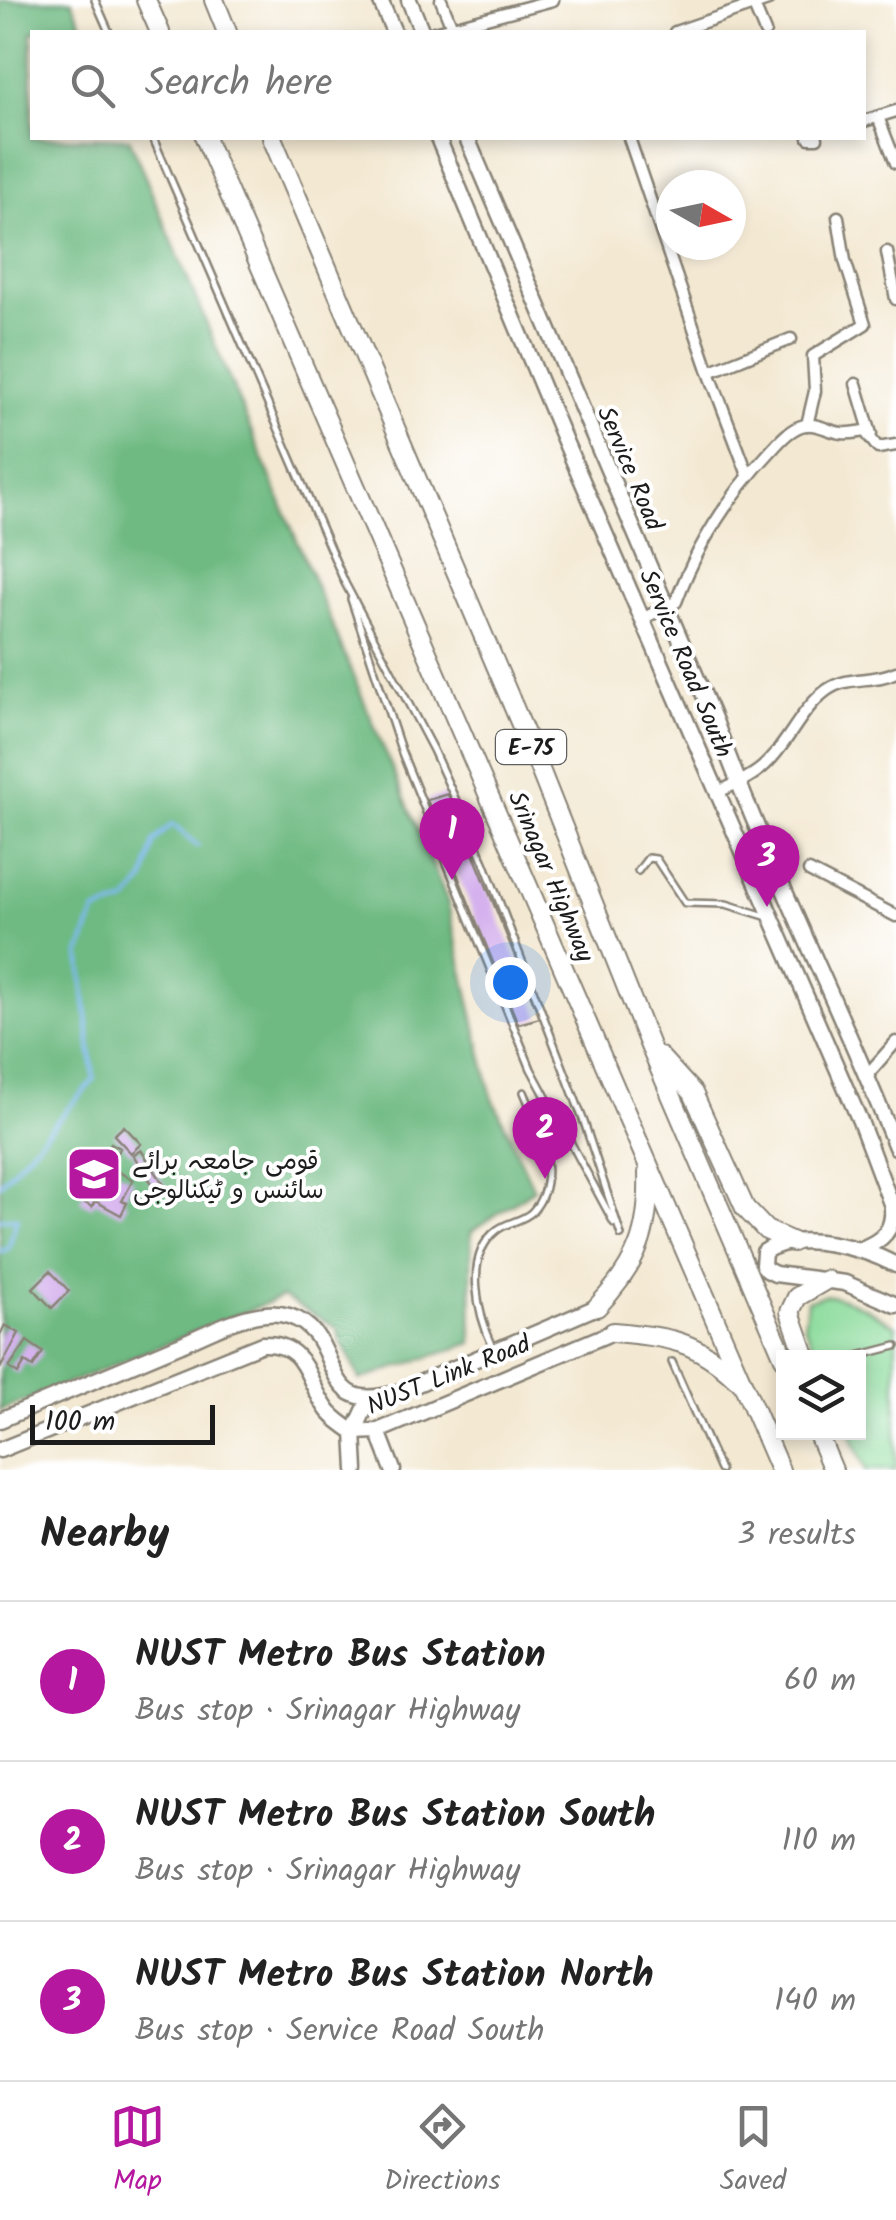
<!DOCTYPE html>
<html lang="en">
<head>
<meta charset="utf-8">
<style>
	body { margin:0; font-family:Kalam,"Playpen Sans Arabic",sans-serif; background:#f6f6f6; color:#222 }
	.controls { position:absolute; right:30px; bottom:30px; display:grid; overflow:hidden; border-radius:0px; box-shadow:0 5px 15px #0003 }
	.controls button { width:90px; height:90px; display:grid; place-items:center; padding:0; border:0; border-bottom:2px solid #e0e0e0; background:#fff; color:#222; font:50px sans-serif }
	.compass { position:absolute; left:656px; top:170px; width:90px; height:90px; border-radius:50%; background:#fff; box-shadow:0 5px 15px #0003; rotate:99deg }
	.scale { position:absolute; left:30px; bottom:25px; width:185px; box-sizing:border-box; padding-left:10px; border:5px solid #1c1c1c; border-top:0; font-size:28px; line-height:35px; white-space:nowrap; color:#1c1c1c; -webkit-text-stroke:8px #fff; paint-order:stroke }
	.you { position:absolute; left:510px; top:982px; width:35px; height:35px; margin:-25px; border:8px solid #fff; border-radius:50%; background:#1a73e8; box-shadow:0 0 0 15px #1a73e833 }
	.badge { display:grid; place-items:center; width:65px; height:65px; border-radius:50%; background:#b5179e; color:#fff; font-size:32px; font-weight:700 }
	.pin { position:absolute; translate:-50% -82px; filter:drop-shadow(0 2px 5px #0008) }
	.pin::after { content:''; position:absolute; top:52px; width:35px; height:30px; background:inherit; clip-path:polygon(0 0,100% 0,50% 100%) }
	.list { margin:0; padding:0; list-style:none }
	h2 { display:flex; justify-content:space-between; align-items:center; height:130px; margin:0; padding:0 40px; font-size:42px }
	h2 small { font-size:32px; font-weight:400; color:#767676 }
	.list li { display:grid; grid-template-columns:65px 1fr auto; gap:30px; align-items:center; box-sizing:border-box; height:160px; padding:0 40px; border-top:2px solid #e0e0e0 }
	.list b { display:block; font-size:38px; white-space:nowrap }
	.list p { margin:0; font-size:32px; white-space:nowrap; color:#767676 }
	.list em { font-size:32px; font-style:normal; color:#767676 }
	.icon { flex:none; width:55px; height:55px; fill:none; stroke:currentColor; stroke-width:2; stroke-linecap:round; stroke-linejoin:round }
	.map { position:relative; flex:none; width:896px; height:1470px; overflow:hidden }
	.search { position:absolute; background:#fff; box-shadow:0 5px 15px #0003; left:30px; right:30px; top:30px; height:110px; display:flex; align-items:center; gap:25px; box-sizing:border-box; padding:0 35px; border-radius:0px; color:#767676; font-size:38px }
	.sheet { height:610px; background:#fff }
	nav { display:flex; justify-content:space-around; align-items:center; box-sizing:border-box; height:140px; border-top:2px solid #e0e0e0; background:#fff; font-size:28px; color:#767676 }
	nav a { display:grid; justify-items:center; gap:5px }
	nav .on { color:#b5179e }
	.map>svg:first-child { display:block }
</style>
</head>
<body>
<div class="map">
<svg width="896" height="1470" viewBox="0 0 896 1470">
	<rect width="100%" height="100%" fill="#fff"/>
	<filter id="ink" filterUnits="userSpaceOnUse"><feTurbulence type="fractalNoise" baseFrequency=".01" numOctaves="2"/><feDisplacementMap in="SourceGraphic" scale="20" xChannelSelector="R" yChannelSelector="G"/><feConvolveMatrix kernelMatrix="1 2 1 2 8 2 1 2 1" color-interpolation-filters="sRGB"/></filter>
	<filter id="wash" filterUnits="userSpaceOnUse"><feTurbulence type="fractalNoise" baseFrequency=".0048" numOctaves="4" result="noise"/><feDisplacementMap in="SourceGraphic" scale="40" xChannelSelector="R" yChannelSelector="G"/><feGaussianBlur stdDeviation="2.25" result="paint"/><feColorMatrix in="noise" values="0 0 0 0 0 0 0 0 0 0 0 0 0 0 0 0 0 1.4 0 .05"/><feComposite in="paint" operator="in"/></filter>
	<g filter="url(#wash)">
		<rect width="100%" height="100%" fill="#f3e8d1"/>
		<path fill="#89da9a" stroke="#527b5b" stroke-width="2.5" d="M 824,1295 C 852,1298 873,1312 896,1326 L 896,1470 L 866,1470 L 850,1433 L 858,1432 L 858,1358 L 818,1357 L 804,1325 L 807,1301 Z"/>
		<polygon fill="#6eba82" stroke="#456b4f" stroke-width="2.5" points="0,0 72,0 85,32 32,32 32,138 129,138 447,900 491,1094 534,1189 471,1232 472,1343 360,1380 335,1327 282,1297 0,1411"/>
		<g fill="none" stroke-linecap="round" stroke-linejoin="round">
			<g stroke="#81baf2" stroke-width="4">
				<polyline points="0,1184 94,1080 80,954 95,912 127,902 145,879 154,842 172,824 198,846"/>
				<polyline points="0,1219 17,1218 8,1249 0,1251"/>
			</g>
		</g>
		<g id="blocks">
			<g fill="#d5b2ee">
				<polygon points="448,794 478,865 540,1018 518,1024 427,800"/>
				<polygon points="124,1126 141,1144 131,1153 114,1135"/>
				<polygon points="111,1143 120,1148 110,1167 133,1180 122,1201 127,1203 121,1215 95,1201 92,1207 80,1200"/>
				<polygon points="141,1150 167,1189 159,1194 133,1155"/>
				<polygon points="50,1271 69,1291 52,1308 33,1288"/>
				<polygon points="5,1325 19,1333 0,1369 0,1335"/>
				<polygon points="27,1341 43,1352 33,1367 25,1362 18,1374 9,1368"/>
			</g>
		</g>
	</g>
	<g filter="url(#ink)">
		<use href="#blocks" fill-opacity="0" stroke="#888276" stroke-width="2.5"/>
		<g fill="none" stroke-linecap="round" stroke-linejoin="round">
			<g stroke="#888276" stroke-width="10">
				<g id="service">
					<polyline points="95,0 109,32"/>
					<polyline points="153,138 345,583 433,750 484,862 584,1122 621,1235"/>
					<polyline points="351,599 402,753 531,1069 614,1223"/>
					<polyline points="638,871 648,858 656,859 685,903 726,904 765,916"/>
					<path d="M 493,1347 C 478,1315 463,1256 497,1230 C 507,1222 523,1221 532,1212 C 563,1178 538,1126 524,1092"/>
					<polyline points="850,1358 896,1346"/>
					<polyline points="672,1362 720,1470"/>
				</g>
			</g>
			<g stroke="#888276" stroke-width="15">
				<g id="minor">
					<polyline points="441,0 452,27"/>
					<polyline points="752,1 765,32"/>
					<polyline points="434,32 553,0"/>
					<polyline points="675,32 768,0"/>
					<polyline points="878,117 896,163"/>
					<polyline points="864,121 896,111"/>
					<polyline points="629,138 709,372 748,475"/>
					<polyline points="809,138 817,138"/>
					<polyline points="887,252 896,299"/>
					<polyline points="709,372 791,339"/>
					<polyline points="856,384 871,434"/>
					<polyline points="807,425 815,391 813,356 865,324 845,261 838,217"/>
					<path d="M 644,618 L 676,602 C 697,545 728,497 769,453 C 779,442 790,428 805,425 C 819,423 829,432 842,433 C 850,434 858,432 865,431 L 878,448 L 896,445"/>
					<path d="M 718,792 C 735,784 753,777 766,764 C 789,742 801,709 827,690 C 848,675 874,683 896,672"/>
					<polyline points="809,871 896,916"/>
					<polyline points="867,1075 896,1042"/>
				</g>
			</g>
			<g stroke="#888276" stroke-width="19">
				<g id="secondary">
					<polyline points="380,0 394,32"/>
					<polyline points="409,0 422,32"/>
					<polyline points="438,138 564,439 860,1121 896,1217"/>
					<path d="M 467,138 L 715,721 C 768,866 839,1004 896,1147"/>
					<path d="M 861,1249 C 882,1241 894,1230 892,1208"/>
					<path d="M 896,1265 C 864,1248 797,1229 764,1252 L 763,1265 L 767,1270 L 775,1274 L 845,1283 L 896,1305"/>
					<path d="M 0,1420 C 60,1395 119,1370 179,1345 C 205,1334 238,1316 266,1314 C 273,1313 282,1314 289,1316 C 348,1334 313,1422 401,1391 L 597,1307"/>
					<polyline points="378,1431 393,1470"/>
					<path d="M 0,1450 L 262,1344 C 309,1342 305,1382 329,1412 C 336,1420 345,1426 354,1432 L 378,1431 L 613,1332"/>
					<polyline points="356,1470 354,1432 369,1400"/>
				</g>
			</g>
			<g stroke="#888276" stroke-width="22">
				<g id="trunk">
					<polyline points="146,0 160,32"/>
					<polyline points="214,0 227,32"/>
					<polyline points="205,138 780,1470"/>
					<polyline points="272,138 537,762 650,1046 784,1358"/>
					<polyline points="660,1057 693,1093 745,1208 766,1230 793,1242"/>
					<path d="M 597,1307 C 638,1264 650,1231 648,1173"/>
					<path d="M 613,1332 C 668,1337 696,1340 737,1379"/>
					<polyline points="806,1358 790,1312 797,1297 826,1280"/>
					<polyline points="817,1432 833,1470"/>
				</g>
			</g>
			<use href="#service" stroke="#fff" stroke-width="5"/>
			<use href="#minor" stroke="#fff" stroke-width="10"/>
			<use href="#secondary" stroke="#fff" stroke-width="14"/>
			<use href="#trunk" stroke="#fff" stroke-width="18"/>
		</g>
	</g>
	<defs>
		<g id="university-square" transform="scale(2.875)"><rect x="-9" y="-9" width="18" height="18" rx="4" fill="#b5179e" stroke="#fff"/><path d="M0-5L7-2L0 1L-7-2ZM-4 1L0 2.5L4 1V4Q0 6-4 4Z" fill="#fff"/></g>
	</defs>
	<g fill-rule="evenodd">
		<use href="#university-square" x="94" y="1174"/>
	</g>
	<g text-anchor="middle" stroke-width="8" stroke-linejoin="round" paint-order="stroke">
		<rect fill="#fff" stroke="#606060" stroke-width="2.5" x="496" y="730" width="70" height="34" rx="8"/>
		<g font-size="22" font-weight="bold" fill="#1c1c1c">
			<text x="531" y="755">E-75</text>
		</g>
		<g font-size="25" fill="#1c1c1c" stroke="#fff">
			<text transform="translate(631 468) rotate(67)" y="9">Service Road</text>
			<text transform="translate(687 663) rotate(67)" y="9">Service Road South</text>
			<text transform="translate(552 876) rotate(67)" y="9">Srinagar Highway</text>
			<text transform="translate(448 1374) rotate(-22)" y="9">NUST Link Road</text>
		</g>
		<g font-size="25" fill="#1c1c1c" stroke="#fff" text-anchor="start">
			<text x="133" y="1169">قومی جامعہ برائے<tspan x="133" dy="29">سائنس و ٹیکنالوجی</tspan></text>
		</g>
	</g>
</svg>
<div class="controls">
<button><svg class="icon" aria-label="layers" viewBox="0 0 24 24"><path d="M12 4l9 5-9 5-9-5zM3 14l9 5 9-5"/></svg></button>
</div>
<svg class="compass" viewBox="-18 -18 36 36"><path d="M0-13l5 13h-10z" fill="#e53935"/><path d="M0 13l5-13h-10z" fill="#767676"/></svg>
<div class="scale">100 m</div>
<div class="you"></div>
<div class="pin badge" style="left:452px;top:880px">1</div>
<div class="pin badge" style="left:545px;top:1179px">2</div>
<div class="pin badge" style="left:767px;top:907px">3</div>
<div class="search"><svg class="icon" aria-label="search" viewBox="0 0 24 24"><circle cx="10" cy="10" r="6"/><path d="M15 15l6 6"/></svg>Search here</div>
</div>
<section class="sheet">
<h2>Nearby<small>3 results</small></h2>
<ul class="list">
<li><span class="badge">1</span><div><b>NUST Metro Bus Station</b><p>Bus stop · Srinagar Highway</p></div><em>60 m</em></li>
<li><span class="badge">2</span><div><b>NUST Metro Bus Station South</b><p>Bus stop · Srinagar Highway</p></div><em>110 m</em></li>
<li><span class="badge">3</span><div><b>NUST Metro Bus Station North</b><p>Bus stop · Service Road South</p></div><em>140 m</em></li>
</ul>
</section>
<nav>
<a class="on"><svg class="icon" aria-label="map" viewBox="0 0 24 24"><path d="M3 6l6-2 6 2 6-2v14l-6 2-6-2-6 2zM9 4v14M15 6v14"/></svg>Map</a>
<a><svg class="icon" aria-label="directions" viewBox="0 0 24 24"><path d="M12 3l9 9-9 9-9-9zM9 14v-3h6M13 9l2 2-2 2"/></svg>Directions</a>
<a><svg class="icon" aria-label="saved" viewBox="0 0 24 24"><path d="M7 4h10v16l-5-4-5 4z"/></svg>Saved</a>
</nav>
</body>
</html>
